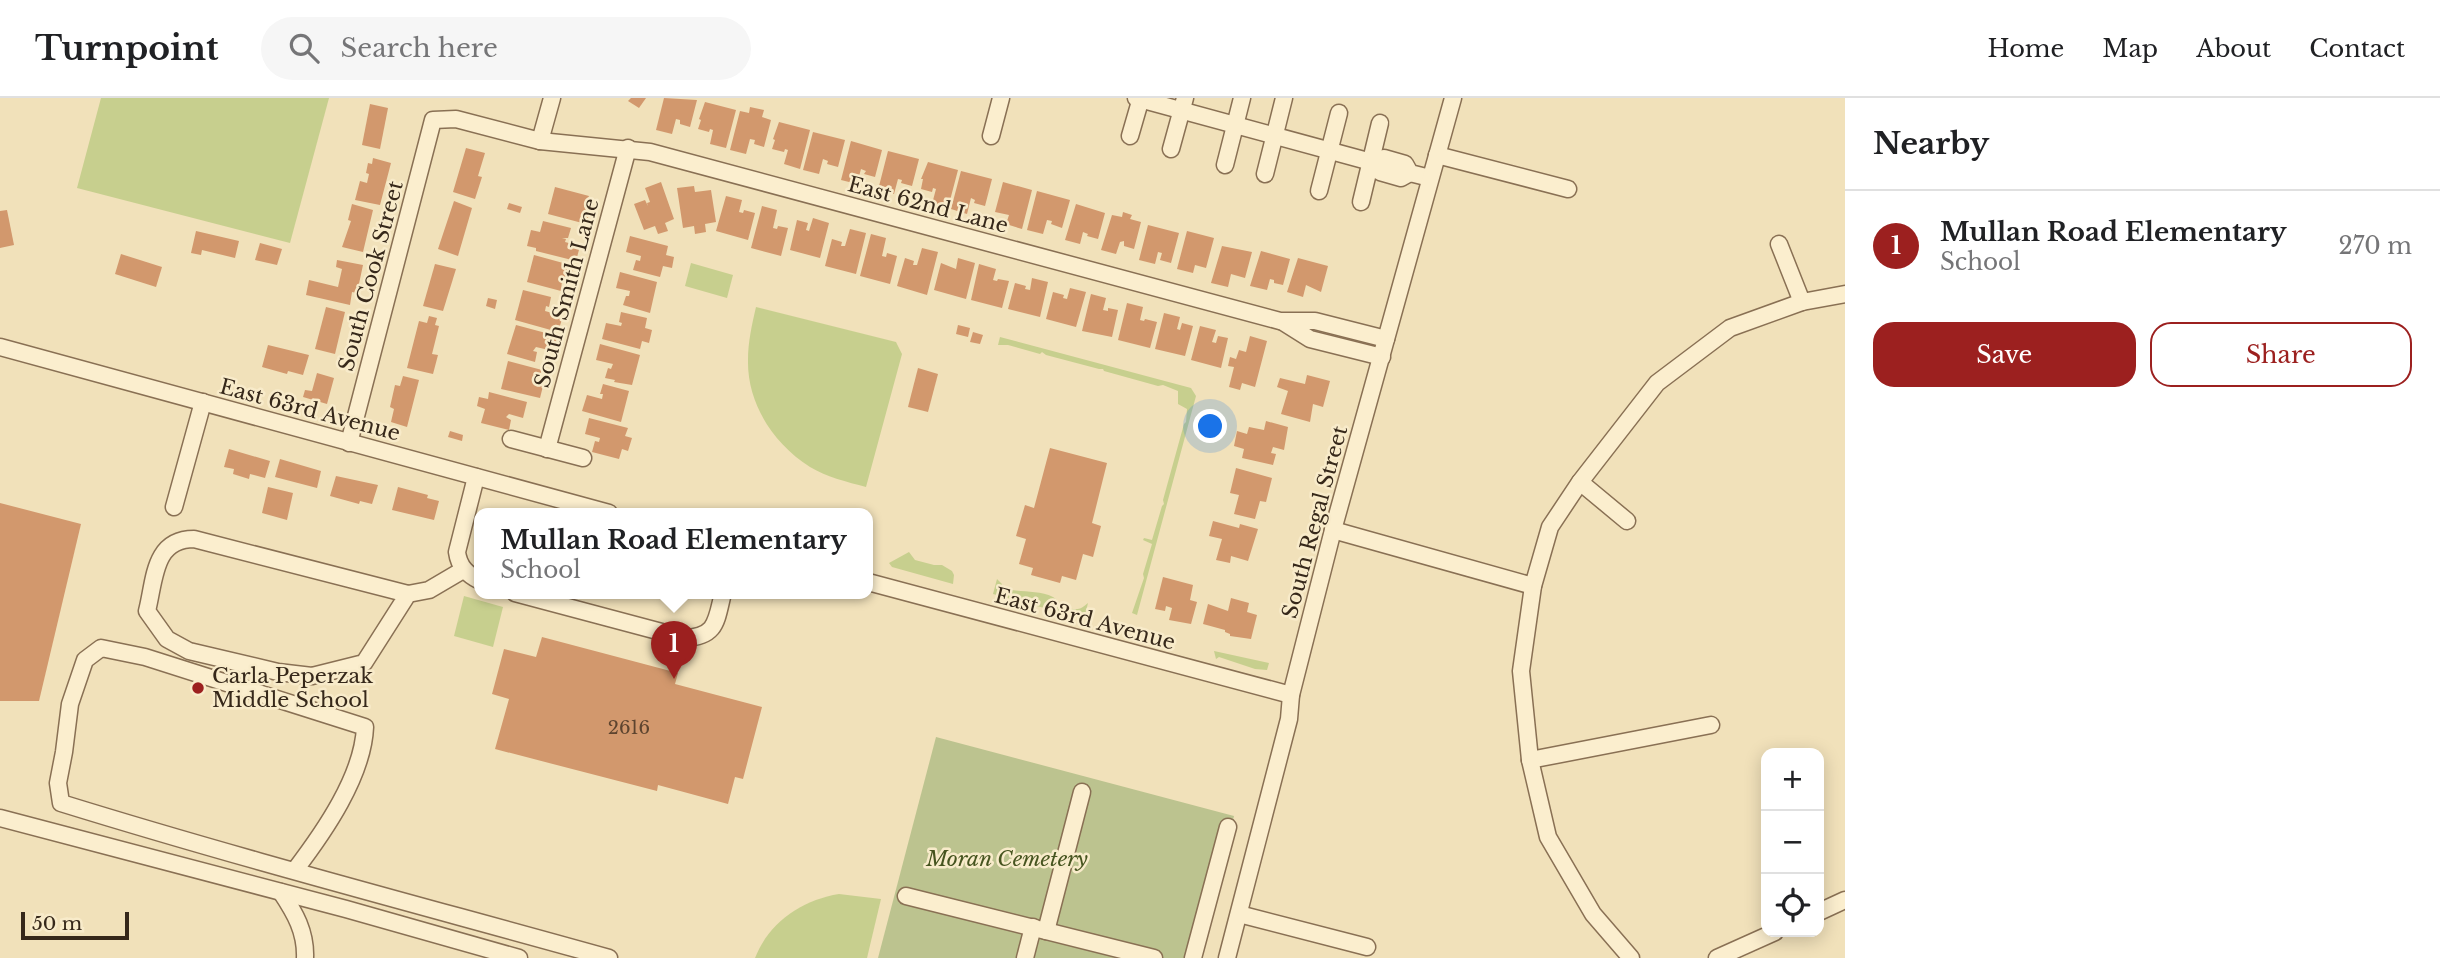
<!DOCTYPE html>
<html lang="en">
<head>
<meta charset="utf-8">
<style>
	body { margin:0; font-family:"Libre Baskerville",serif; background:#f6f6f6; color:#202124 }
	.controls { position:absolute; right:21px; bottom:21px; display:grid; overflow:hidden; border-radius:14px; box-shadow:0 4px 18px #0003 }
	.controls button { width:63px; height:63px; display:grid; place-items:center; padding:0; border:0; border-bottom:2px solid #e0e0e0; background:#fff; color:#202124; font:35px sans-serif }
	.scale { position:absolute; left:21px; bottom:18px; width:108px; box-sizing:border-box; padding-left:7px; border:4px solid #36281a; border-top:0; font-size:19px; line-height:24px; white-space:nowrap; color:#36281a; -webkit-text-stroke:5px #f8ebca; paint-order:stroke }
	.you { position:absolute; left:1211px; top:329px; width:24px; height:24px; margin:-18px; border:5px solid #fff; border-radius:50%; background:#1a73e8; box-shadow:0 0 0 10px #1a73e833 }
	.badge { display:grid; place-items:center; width:46px; height:46px; border-radius:50%; background:#9c201f; color:#fff; font-size:23px; font-weight:700 }
	.pin { position:absolute; translate:-50% -58px; filter:drop-shadow(0 2px 4px #0008) }
	.pin::after { content:''; position:absolute; top:37px; width:24px; height:21px; background:inherit; clip-path:polygon(0 0,100% 0,50% 100%) }
	.popup { position:absolute; left:474px; top:410px; width:399px; height:91px; box-sizing:border-box; display:grid; place-content:center; border-radius:14px; background:#fff; filter:drop-shadow(0 2px 5px #0005); font-size:23px; white-space:nowrap; color:#757577 }
	.popup b { font-size:26px; color:#202124 }
	.popup::after { content:''; position:absolute; left:50%; top:100%; margin-left:-14px; border:14px solid transparent; border-top-color:#fff }
	.list { margin:0; padding:0; list-style:none }
	h2 { display:flex; justify-content:space-between; align-items:center; height:91px; margin:0; padding:0 28px; font-size:30px }
	h2 small { font-size:23px; font-weight:400; color:#757577 }
	.list li { display:grid; grid-template-columns:46px 1fr auto; gap:21px; align-items:center; box-sizing:border-box; height:112px; padding:0 28px; border-top:2px solid #e0e0e0 }
	.list b { display:block; font-size:26px; white-space:nowrap }
	.list p { margin:0; font-size:23px; white-space:nowrap; color:#757577 }
	.list em { font-size:23px; font-style:normal; color:#757577 }
	.actions { display:flex; gap:14px; padding:21px 28px }
	.actions a { flex:1; padding:16px 0; border:2px solid #9c201f; border-radius:21px; text-align:center; font-size:24px; color:#9c201f }
	.actions .main { background:#9c201f; color:#fff }
	.icon { flex:none; width:38px; height:38px; fill:none; stroke:currentColor; stroke-width:2; stroke-linecap:round; stroke-linejoin:round }
	.map { position:relative; flex:none; width:1845px; height:860px; overflow:hidden }
	header { display:flex; align-items:center; gap:42px; box-sizing:border-box; height:98px; padding:0 35px; background:#fff; border-bottom:2px solid #e0e0e0 }
	header strong { font-size:33px }
	nav { display:flex; gap:38px; margin-inline-start:auto; font-size:24px }
	.search { width:490px; height:63px; background:#f6f6f6; display:flex; align-items:center; gap:18px; box-sizing:border-box; padding:0 24px; border-radius:38px; color:#757577; font-size:26px }
	main { display:flex }
	aside { flex:1; background:#fff }
	.map>svg:first-child { display:block }
</style>
</head>
<body>
<header>
<strong>Turnpoint</strong>
<div class="search"><svg class="icon" aria-label="search" viewBox="0 0 24 24"><circle cx="10" cy="10" r="6"/><path d="M15 15l6 6"/></svg>Search here</div>
<nav><a>Home</a><a>Map</a><a>About</a><a>Contact</a></nav>
</header>
<main>
<div class="map">
<svg width="1845" height="860" viewBox="0 0 1845 860">
	<rect width="100%" height="100%" fill="#f1e1ba"/>
	<g fill="#c7cf8e">
		<polygon points="101,0 329,0 290,145 77,90"/>
		<polygon points="691,165 733,177 727,200 685,188"/>
		<path d="M 756,209 L 896,244 L 902,256 L 866,389 C 847,384 827,379 810,369 C 774,346 747,306 748,262 C 748,244 752,226 756,209 Z"/>
		<polygon points="1000,239 1191,290 1196,298 1137,517 1132,515 1144,480 1143,476 1152,446 1143,442 1144,440 1152,442 1162,408 1164,406 1163,402 1184,326 1186,324 1187,311 1178,306 1178,293 1163,287 1158,288 1104,273 1103,271 1099,271 1046,257 1042,254 1040,256 1008,247 998,247"/>
		<polygon points="909,454 915,462 934,467 942,467 952,473 954,477 953,486 892,469 889,465"/>
		<path d="M 997,481 L 1002,486 L 1002,489 C 1018,496 1037,491 1053,499 C 1061,504 1062,510 1073,511 C 1080,512 1083,509 1088,505 L 1084,521 L 993,496 Z"/>
		<polygon points="464,498 503,509 493,549 454,538"/>
		<polygon points="1214,553 1269,565 1267,572 1255,571 1219,559 1216,561"/>
		<path d="M 839,796 L 881,801 L 867,860 L 755,860 C 769,824 802,802 839,796 Z"/>
	</g>
	<polygon fill="#bcc38f" points="936,639 1234,718 1197,860 878,860"/>
	<g fill="#d2986d">
		<polygon points="631,0 646,0 639,10 628,3"/>
		<polygon points="664,0 697,2 690,29 680,26 680,22 676,21 672,36 656,32"/>
		<polygon points="705,4 736,12 726,50 710,46 713,32 710,31 709,34 698,31 701,22 699,21"/>
		<polygon points="370,6 388,10 380,51 362,47"/>
		<polygon points="750,9 764,12 762,19 771,22 764,49 754,46 755,42 750,41 746,56 730,52 740,13 749,15"/>
		<polygon points="779,24 810,32 800,71 784,66 788,52 785,51 784,54 772,51 775,42 773,41"/>
		<polygon points="813,34 845,42 838,69 827,66 828,63 823,61 819,76 803,72"/>
		<polygon points="851,43 882,52 875,79 864,76 866,73 861,71 857,86 841,82"/>
		<polygon points="466,50 485,55 478,78 482,79 475,101 453,94"/>
		<polygon points="888,53 919,61 912,88 901,85 902,82 898,81 894,96 878,92"/>
		<polygon points="373,60 391,65 380,107 355,102 360,83 367,85 369,76 366,75 368,65 372,66"/>
		<polygon points="928,64 958,72 948,110 932,106 936,91 933,90 932,94 921,91 923,81 921,81"/>
		<polygon points="961,73 992,81 985,108 974,105 975,102 971,100 967,116 951,111"/>
		<polygon points="661,84 674,121 665,125 668,133 658,136 655,128 644,132 634,106 645,102 648,108 647,105 650,104 645,90"/>
		<polygon points="1003,84 1032,92 1022,131 1006,126 1009,117 995,114"/>
		<polygon points="694,88 695,94 711,92 716,124 705,126 706,134 695,136 694,128 683,130 677,90"/>
		<polygon points="555,89 589,98 584,109 591,110 586,126 548,116"/>
		<polygon points="1037,93 1070,102 1062,130 1051,126 1052,123 1047,122 1043,136 1027,132"/>
		<polygon points="726,98 742,102 739,114 743,115 744,112 755,115 748,142 716,133"/>
		<polygon points="454,103 472,110 458,158 438,151"/>
		<polygon points="509,105 522,109 520,115 507,111"/>
		<polygon points="352,106 373,112 363,154 342,149 351,123 348,122"/>
		<polygon points="1076,106 1105,115 1098,141 1087,138 1088,136 1083,134 1080,146 1065,142"/>
		<polygon points="762,108 777,112 773,130 777,131 778,128 788,130 781,158 751,150"/>
		<polygon points="7,112 14,147 0,150 0,113"/>
		<polygon points="1123,114 1132,117 1130,121 1141,124 1134,151 1124,148 1124,143 1120,144 1116,156 1101,152 1112,117 1122,119"/>
		<polygon points="813,120 829,125 820,160 790,152 797,122 808,125 806,132 809,133"/>
		<polygon points="543,123 571,130 568,140 562,140 566,141 565,144 580,148 576,163 536,153 536,150 527,148 531,132 540,134"/>
		<polygon points="1148,127 1179,135 1171,165 1160,162 1162,155 1158,154 1155,166 1139,162"/>
		<polygon points="850,131 866,135 856,176 825,168 832,141 842,144 841,148 845,148"/>
		<polygon points="196,133 239,143 235,160 202,152 201,157 191,155"/>
		<polygon points="1187,133 1214,140 1206,170 1195,167 1193,175 1177,171"/>
		<polygon points="871,136 886,140 882,158 886,159 887,155 897,158 890,186 860,178"/>
		<polygon points="630,138 668,148 666,157 674,159 672,170 663,168 660,179 633,172 636,162 640,163 641,158 626,154"/>
		<polygon points="260,145 282,151 277,167 255,162"/>
		<polygon points="1222,148 1252,154 1245,180 1231,176 1228,189 1211,185"/>
		<polygon points="922,150 938,154 927,197 897,188 905,160 914,163 913,167 917,167"/>
		<polygon points="1261,153 1290,161 1283,187 1274,185 1274,182 1270,181 1267,192 1250,188"/>
		<polygon points="121,156 162,169 156,189 115,176"/>
		<polygon points="534,157 574,168 570,184 562,182 561,193 527,184"/>
		<polygon points="958,160 975,165 966,201 934,192 941,165 956,171"/>
		<polygon points="1298,160 1328,168 1321,194 1306,187 1303,199 1287,194"/>
		<polygon points="337,162 363,167 357,195 352,194 350,207 306,197 309,182 338,189 342,171 336,169"/>
		<polygon points="435,166 456,171 443,213 423,208"/>
		<polygon points="979,166 996,171 993,182 997,183 998,181 1009,183 1002,210 971,202"/>
		<polygon points="620,174 657,184 650,215 623,207 626,198 629,198 630,193 616,190"/>
		<polygon points="1032,180 1048,184 1040,219 1008,211 1015,185 1026,188 1025,191 1030,192"/>
		<polygon points="1070,190 1086,194 1076,229 1046,221 1053,194 1064,197 1063,200 1067,201"/>
		<polygon points="523,192 551,199 549,209 546,208 545,213 563,218 558,234 515,222"/>
		<polygon points="1091,196 1106,200 1103,212 1108,213 1108,210 1118,212 1112,239 1082,233"/>
		<polygon points="488,200 497,202 495,211 486,208"/>
		<polygon points="1127,205 1143,209 1140,222 1144,223 1145,221 1157,224 1150,250 1118,242"/>
		<polygon points="326,209 345,214 335,256 315,251"/>
		<polygon points="621,214 647,220 645,230 652,232 649,245 642,243 640,251 602,241 606,225 621,228 622,225 619,224"/>
		<polygon points="1164,215 1180,219 1177,231 1180,232 1182,225 1193,228 1185,258 1155,251"/>
		<polygon points="429,218 437,220 435,227 439,228 432,256 438,257 433,276 407,270 419,223 427,225"/>
		<polygon points="516,227 557,238 553,253 536,249 533,253 537,254 535,264 507,256"/>
		<polygon points="958,227 970,230 968,239 956,236"/>
		<polygon points="1200,228 1216,232 1212,244 1216,245 1218,238 1228,240 1221,270 1191,262"/>
		<polygon points="973,234 983,237 980,246 970,244"/>
		<polygon points="1250,238 1267,243 1255,289 1242,285 1240,292 1229,289 1234,269 1228,268 1230,259 1236,261 1239,252 1246,254"/>
		<polygon points="600,246 640,257 632,287 614,284 615,282 605,280 608,270 611,271 613,266 596,262"/>
		<polygon points="268,247 309,257 303,277 288,273 287,276 262,269"/>
		<polygon points="508,263 542,272 538,283 544,284 540,300 501,291"/>
		<polygon points="918,270 938,276 928,314 908,309"/>
		<polygon points="317,275 334,280 327,306 303,299 305,292 312,293"/>
		<polygon points="1307,277 1330,283 1323,309 1313,306 1310,324 1281,316 1288,293 1277,289 1280,280 1305,286"/>
		<polygon points="403,278 419,282 407,329 391,324 394,311 390,309 395,287 400,288"/>
		<polygon points="603,286 629,293 621,324 582,313 587,297 602,301 603,296 600,296"/>
		<polygon points="489,294 527,304 523,320 509,316 506,319 511,322 509,332 481,325 485,311 477,308 479,299 488,301"/>
		<polygon points="589,320 628,330 625,338 632,340 628,353 622,351 619,361 592,354 595,343 599,344 600,340 585,336"/>
		<polygon points="1266,323 1288,329 1284,352 1273,349 1271,355 1276,356 1273,367 1242,360 1244,351 1234,348 1237,333 1247,336 1249,329 1264,332"/>
		<polygon points="450,333 463,337 462,343 448,339"/>
		<polygon points="1050,350 1107,365 1092,425 1101,428 1093,459 1083,456 1076,482 1062,478 1060,485 1031,477 1033,470 1019,466 1026,441 1016,438 1025,407 1034,410"/>
		<polygon points="229,351 270,363 265,380 250,376 249,381 233,376 234,371 224,369"/>
		<polygon points="280,361 321,373 317,390 275,379"/>
		<polygon points="1236,370 1272,380 1266,404 1260,403 1255,421 1234,416 1239,397 1230,395"/>
		<polygon points="336,378 378,387 372,406 360,403 359,406 330,398"/>
		<polygon points="268,389 293,395 287,422 262,415"/>
		<polygon points="398,389 428,397 427,400 439,403 434,422 392,412"/>
		<polygon points="0,405 81,426 39,603 0,603"/>
		<polygon points="1213,423 1239,430 1240,426 1258,431 1248,463 1231,458 1230,465 1216,462 1222,441 1209,438"/>
		<polygon points="1163,479 1193,487 1190,502 1197,504 1191,526 1169,522 1172,510 1166,508 1165,513 1155,511"/>
		<polygon points="1231,500 1249,505 1247,514 1257,517 1251,541 1230,538 1230,536 1225,534 1225,532 1203,526 1208,506 1228,513"/>
		<polygon points="542,539 678,575 675,586 762,609 743,681 735,679 728,706 658,687 657,693 495,651 509,601 492,596 504,551 536,559"/>
	</g>
	<g fill="none" stroke-linecap="round" stroke-linejoin="round">
		<g stroke="#897054" stroke-width="19">
			<g id="minor">
				<polyline points="1136,0 1375,65"/>
				<polyline points="991,38 1001,0"/>
				<polyline points="1130,38 1141,0"/>
				<polyline points="540,43 552,0"/>
				<polyline points="1171,51 1185,0"/>
				<polyline points="1437,57 1568,91"/>
				<polyline points="1225,67 1242,0"/>
				<polyline points="1410,75 1401,80 1380,74 1375,65 1384,60 1405,66 1410,75 1430,80"/>
				<polyline points="1265,76 1284,0"/>
				<polyline points="1319,93 1339,15"/>
				<polyline points="1361,104 1380,25"/>
				<polyline points="1779,146 1802,204"/>
				<polyline points="1283,224 1310,241 1382,259"/>
				<polyline points="0,249 609,415"/>
				<polyline points="511,341 583,360"/>
				<polyline points="349,345 433,22 456,21 540,43 650,54 1280,223 1315,223 1386,241"/>
				<polyline points="547,351 628,50"/>
				<path d="M 476,379 L 457,454 C 459,469 467,476 480,483"/>
				<polyline points="1580,384 1627,423"/>
				<polyline points="174,409 203,304"/>
				<polyline points="1333,432 1533,488"/>
				<polyline points="868,484 1291,597"/>
				<path d="M 515,495 L 684,540 C 717,539 716,523 723,495"/>
				<path d="M 408,496 L 364,565 L 312,578 L 278,574 L 189,553 L 167,541 L 147,513 C 155,482 153,441 194,441 L 408,496 L 429,492 L 463,472"/>
				<polyline points="1530,662 1711,627"/>
				<polyline points="0,720 346,811 519,860"/>
				<path d="M 295,772 C 324,734 363,678 365,629 L 145,559 L 101,550 L 85,562 L 70,606 L 64,654 L 58,685 L 61,705 C 242,761 426,809 609,860"/>
				<path d="M 281,794 C 295,815 306,834 305,860"/>
				<polyline points="906,798 1154,860"/>
				<polyline points="1819,814 1845,802"/>
				<polyline points="1239,816 1367,849"/>
				<polyline points="1046,833 1082,694"/>
				<polyline points="1025,860 1033,829"/>
				<polyline points="1193,860 1228,729"/>
				<polyline points="1227,860 1289,621 1291,597 1333,432 1453,0"/>
				<polyline points="1631,860 1593,816 1548,739 1530,662 1521,573 1533,488 1550,429 1580,384 1657,285 1730,230 1802,204 1845,196"/>
				<polyline points="1717,860 1775,834"/>
			</g>
		</g>
		<use href="#minor" stroke="#fbeece" stroke-width="16"/>
	</g>
	<circle fill="#9c201f" stroke="#f8ebca" stroke-width="2.5" cx="198" cy="590" r="7"/>
	<g text-anchor="middle" stroke-width="5" stroke-linejoin="round" paint-order="stroke">
		<g font-size="18" fill="#5d442f">
			<text x="629" y="636">2616</text>
		</g>
		<g font-size="21" fill="#36281a" stroke="#f8ebca">
			<text transform="translate(928 107) rotate(15)" y="7">East 62nd Lane</text>
			<text transform="translate(371 178) rotate(-75)" y="7">South Cook Street</text>
			<text transform="translate(567 195) rotate(-75)" y="7">South Smith Lane</text>
			<text transform="translate(310 312) rotate(15)" y="7">East 63rd Avenue</text>
			<text transform="translate(1315 424) rotate(-75)" y="7">South Regal Street</text>
			<text transform="translate(1085 521) rotate(15)" y="7">East 63rd Avenue</text>
		</g>
		<g font-size="21" fill="#36281a" stroke="#f8ebca" text-anchor="start">
			<text x="212" y="585">Carla Peperzak<tspan x="212" dy="24">Middle School</tspan></text>
		</g>
		<g font-size="21" font-style="italic" fill="#46541f" stroke="#f8ebca">
			<text x="1007" y="768">Moran Cemetery</text>
		</g>
	</g>
</svg>
<div class="controls">
<button>+</button>
<button>−</button>
<button><svg class="icon" aria-label="locate" viewBox="0 0 24 24"><circle cx="12" cy="12" r="6"/><path d="M12 2v4M12 18v4M2 12h4M18 12h4"/></svg></button>
</div>
<div class="scale">50 m</div>
<div class="you"></div>
<div class="pin badge" style="left:674px;top:581px">1</div>
<div class="popup"><b>Mullan Road Elementary</b>School</div>
</div>
<aside>
<h2>Nearby<small></small></h2>
<ul class="list">
<li><span class="badge">1</span><div><b>Mullan Road Elementary</b><p>School</p></div><em>270 m</em></li>
</ul>
<div class="actions"><a class="main">Save</a><a>Share</a></div>
</aside>
</main>
</body>
</html>
